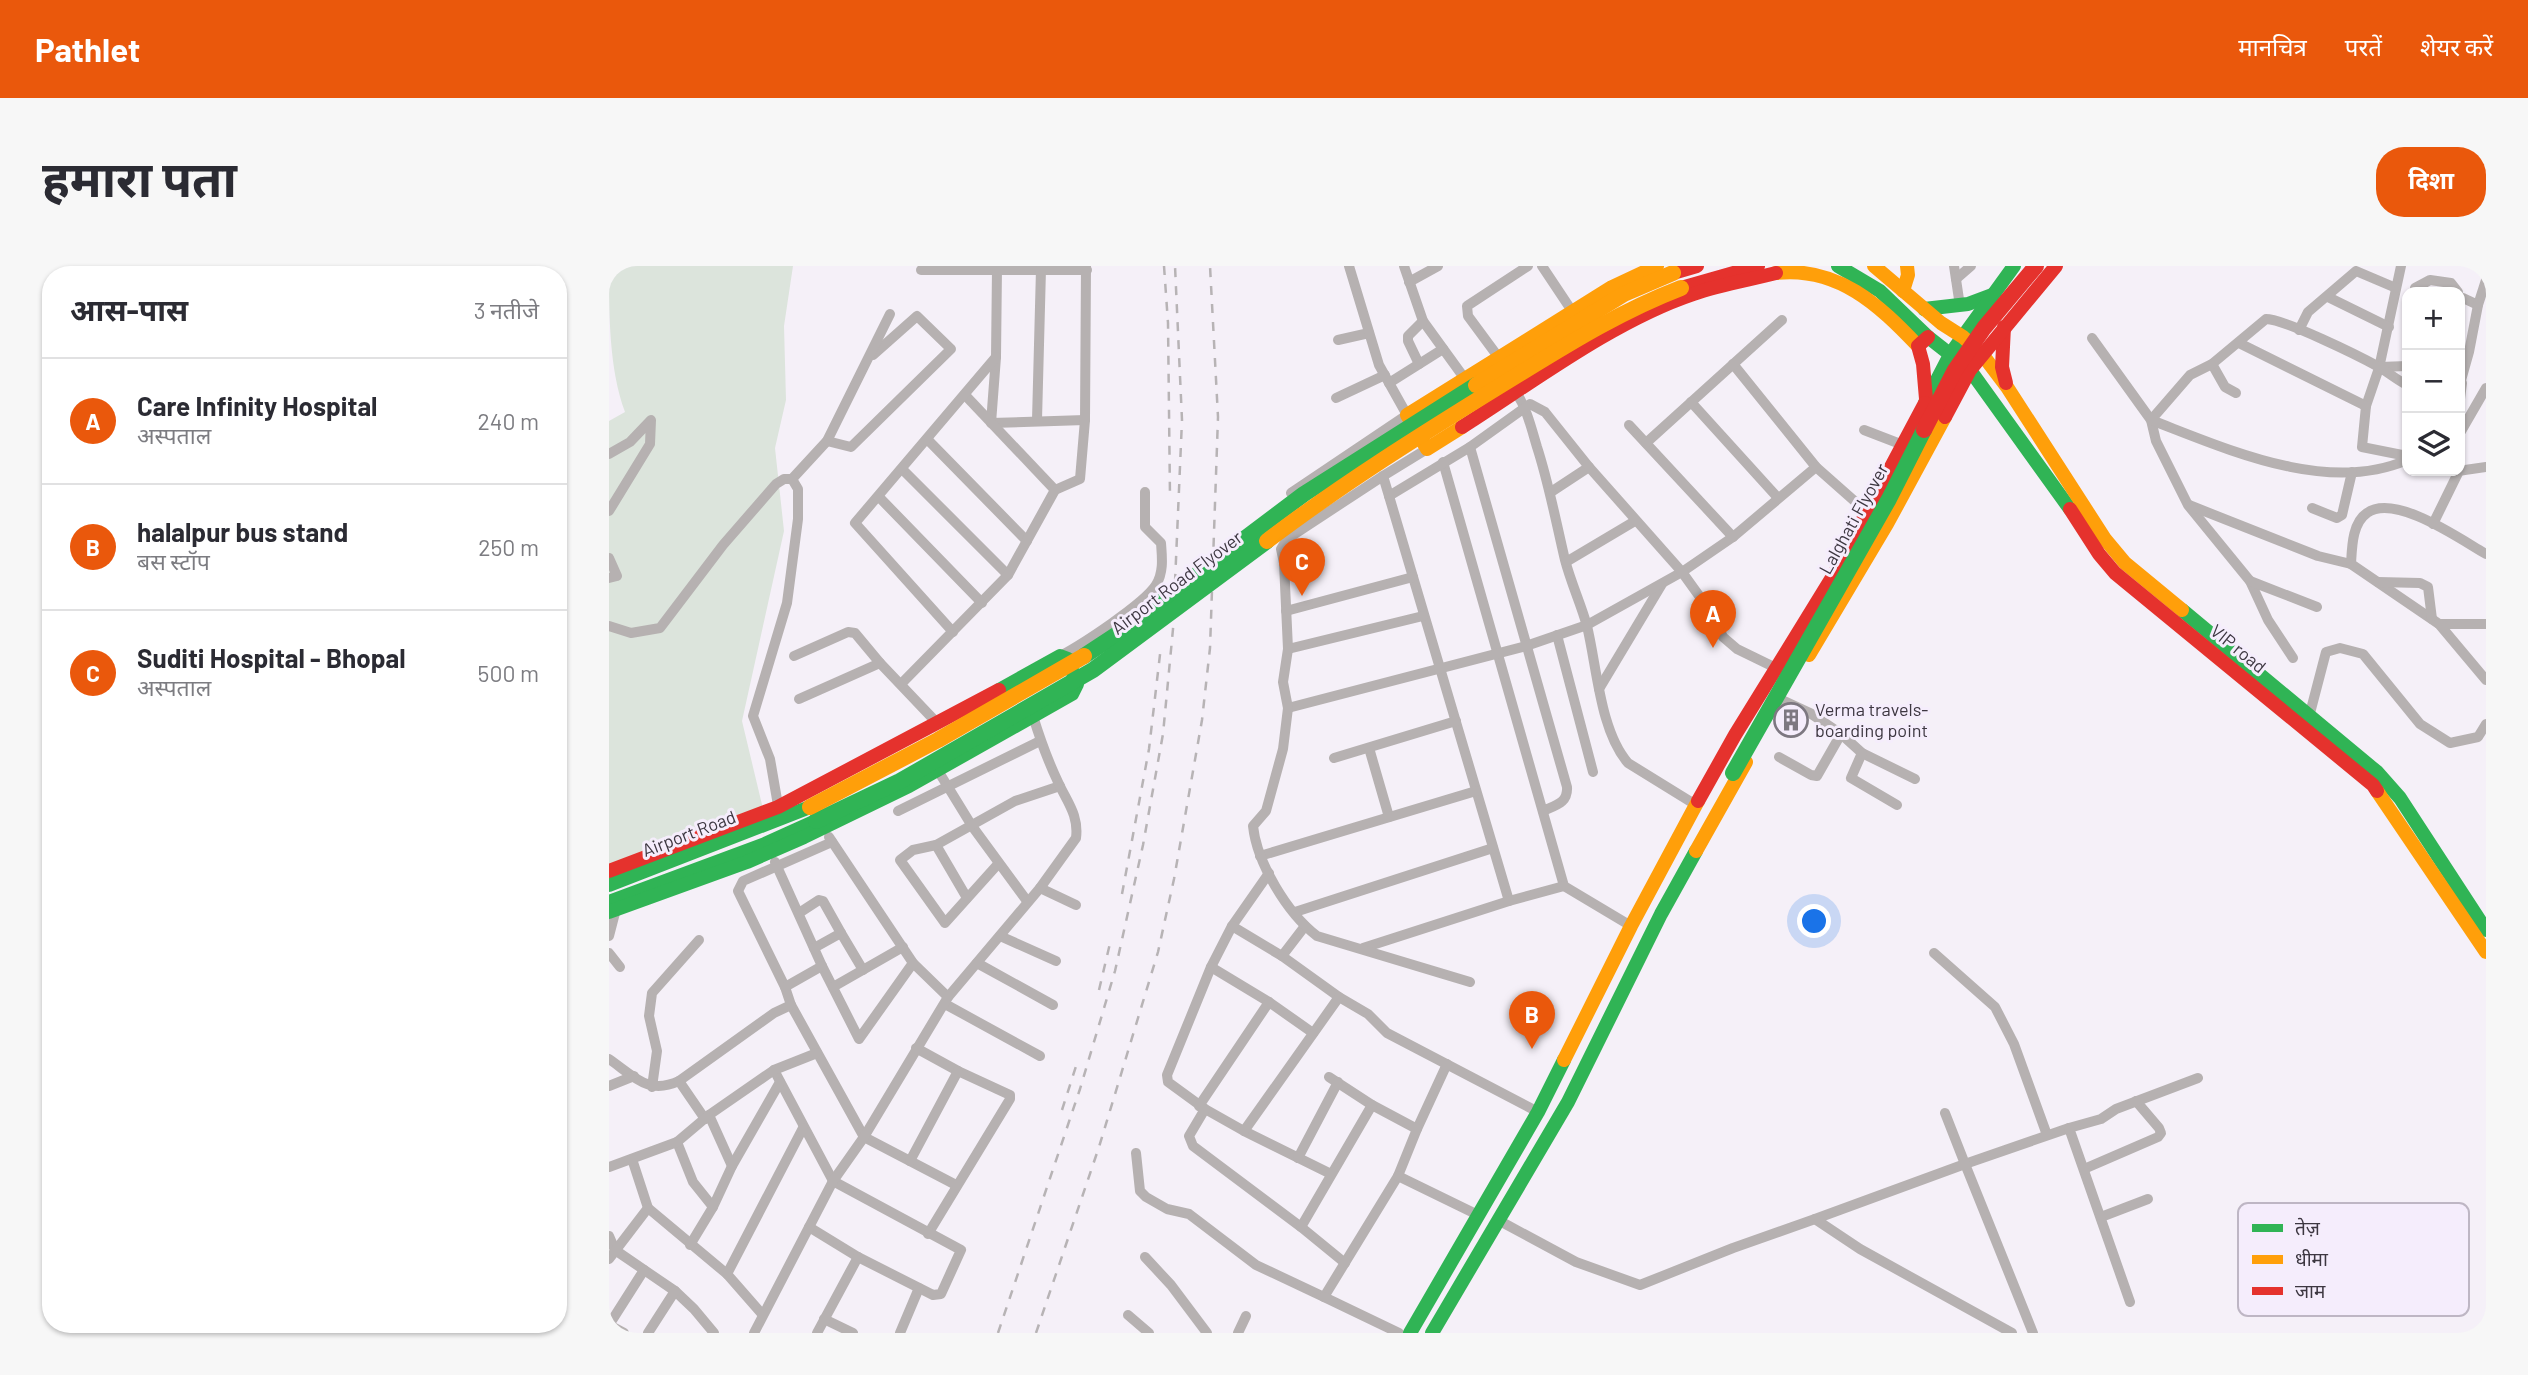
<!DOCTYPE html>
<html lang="hi">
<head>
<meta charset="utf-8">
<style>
	body { margin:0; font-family:Barlow,"Noto Sans Devanagari",sans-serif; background:#f7f7f7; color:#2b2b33 }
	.controls { position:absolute; right:21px; top:21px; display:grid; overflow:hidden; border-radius:14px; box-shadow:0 2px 5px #0004 }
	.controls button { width:63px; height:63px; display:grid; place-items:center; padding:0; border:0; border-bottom:2px solid #e1e1e2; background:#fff; color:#2b2b33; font:35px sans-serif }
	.you { position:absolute; left:1206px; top:656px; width:24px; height:24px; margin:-18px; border:5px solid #fff; border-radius:50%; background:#1a73e8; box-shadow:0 0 0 10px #1a73e833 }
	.badge { display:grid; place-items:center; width:46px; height:46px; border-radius:50%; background:#ea580c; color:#fff; font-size:23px; font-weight:700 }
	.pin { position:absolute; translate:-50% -58px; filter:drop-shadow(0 2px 4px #0008) }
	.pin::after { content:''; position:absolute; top:37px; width:24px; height:21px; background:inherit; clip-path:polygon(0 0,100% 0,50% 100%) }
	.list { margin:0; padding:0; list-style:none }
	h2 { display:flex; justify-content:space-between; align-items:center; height:91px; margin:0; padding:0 28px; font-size:30px }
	h2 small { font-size:23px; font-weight:400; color:#7c7c81 }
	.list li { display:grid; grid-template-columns:46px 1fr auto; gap:21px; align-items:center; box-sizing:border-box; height:126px; padding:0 28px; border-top:2px solid #e1e1e2 }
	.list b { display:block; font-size:26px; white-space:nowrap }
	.list p { margin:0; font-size:23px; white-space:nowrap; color:#7c7c81 }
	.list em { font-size:23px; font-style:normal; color:#7c7c81 }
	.icon { flex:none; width:38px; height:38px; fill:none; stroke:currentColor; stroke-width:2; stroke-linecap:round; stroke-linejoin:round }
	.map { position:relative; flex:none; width:1877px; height:1067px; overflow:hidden; border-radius:28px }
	header { display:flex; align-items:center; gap:42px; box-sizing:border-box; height:98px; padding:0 35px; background:#ea580c; color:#fff }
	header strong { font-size:33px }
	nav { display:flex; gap:38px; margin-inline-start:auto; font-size:24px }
	.intro { display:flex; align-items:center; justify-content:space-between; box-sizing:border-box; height:168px; padding:0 42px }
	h1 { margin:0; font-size:49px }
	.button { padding:18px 32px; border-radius:28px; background:#ea580c; color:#fff; font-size:24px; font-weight:700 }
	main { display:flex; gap:42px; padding:0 42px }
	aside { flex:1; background:#fff; border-radius:28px; box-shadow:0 2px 5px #0004 }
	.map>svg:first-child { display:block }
</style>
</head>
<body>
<header>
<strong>Pathlet</strong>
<nav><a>मानचित्र</a><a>परतें</a><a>शेयर करें</a></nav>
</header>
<div class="intro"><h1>हमारा पता</h1><a class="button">दिशा</a></div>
<main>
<aside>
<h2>आस-पास<small>3 नतीजे</small></h2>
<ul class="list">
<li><span class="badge">A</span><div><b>Care Infinity Hospital</b><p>अस्पताल</p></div><em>240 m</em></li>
<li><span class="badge">B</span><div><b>halalpur bus stand</b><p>बस स्टॉप</p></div><em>250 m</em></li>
<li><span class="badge">C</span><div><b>Suditi Hospital - Bhopal</b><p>अस्पताल</p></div><em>500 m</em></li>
</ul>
</aside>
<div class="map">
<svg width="1877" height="1067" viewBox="0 0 1877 1067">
	<rect width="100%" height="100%" fill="#f5f0f8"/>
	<path fill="#dce4dc" d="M 0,0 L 184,0 L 175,60 L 177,134 L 166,182 L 175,265 L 133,455 L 155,547 L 0,602 L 0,155 L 16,146 C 0,103 0,48 0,0 Z"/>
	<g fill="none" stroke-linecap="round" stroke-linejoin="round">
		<g stroke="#b6b1b1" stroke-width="10">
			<polyline points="795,0 814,55 856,113"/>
			<polyline points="933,0 963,45"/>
			<polyline points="1345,0 1351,40"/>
			<polyline points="1792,0 1770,102 1757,140 1753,181 1798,190"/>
			<polyline points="388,2 387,91 382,157 476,154"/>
			<polyline points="312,4 478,4"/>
			<polyline points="1347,13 1362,0"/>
			<polyline points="800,16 829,0"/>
			<polyline points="1806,22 1821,14 1842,17 1849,26"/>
			<polyline points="1719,31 1780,61"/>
			<polyline points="1851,34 1854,32 1869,39"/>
			<polyline points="1690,64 1699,46 1747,5 1787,22"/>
			<polyline points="1483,72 1542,154 1547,175 1579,239 1641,315 1659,354 1684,392"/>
			<polyline points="729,74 760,67"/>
			<polyline points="1630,77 1757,140"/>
			<polyline points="890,92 859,50 858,40 919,0"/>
			<polyline points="810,98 799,75 799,70 814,55"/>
			<polyline points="1124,98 1207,201 1259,247"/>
			<polyline points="1603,98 1616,121 1627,127"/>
			<polyline points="1771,101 1798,100"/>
			<polyline points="780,117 834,83"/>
			<polyline points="1851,118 1860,86 1869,39 1877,14"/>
			<path d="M 1798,119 C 1788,114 1780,107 1770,101 C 1750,90 1675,53 1657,53 L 1603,98 L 1581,109 L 1542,154 C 1618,183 1718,229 1798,194"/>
			<path d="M 907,126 C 918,143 922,161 928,181 C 940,218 947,256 956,294 C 962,317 972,338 978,360 C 988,401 991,465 1019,497 L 1087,539"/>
			<polyline points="356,129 446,224"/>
			<polyline points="727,132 776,109"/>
			<polyline points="1851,133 1853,117"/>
			<polyline points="1082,136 1169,232"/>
			<polyline points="428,154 432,3"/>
			<polyline points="1020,159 1124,271"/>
			<polyline points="1255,164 1294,179"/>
			<polyline points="1851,167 1877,122"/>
			<polyline points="318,173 418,275"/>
			<polyline points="218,175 242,181 342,83 308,50 264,89"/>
			<polyline points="1037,177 1173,54"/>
			<path d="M 861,181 L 958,521 C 959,537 947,539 934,545"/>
			<polyline points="0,188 21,176 42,154 41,178 0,245"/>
			<polyline points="834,196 955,620 1022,660"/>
			<polyline points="293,203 399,309"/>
			<polyline points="1849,205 1877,201"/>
			<polyline points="774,210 818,183"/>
			<polyline points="942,226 980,201"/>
			<polyline points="682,227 798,149 770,99 740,0"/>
			<polyline points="780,230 900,635"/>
			<polyline points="270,231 373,337"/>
			<polyline points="1580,239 1709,290 1742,298"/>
			<polyline points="1703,242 1728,252 1733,249 1743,206"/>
			<polyline points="1824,258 1850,205"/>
			<path d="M 1877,288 C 1851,273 1786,227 1758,247 C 1743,257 1743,282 1742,298 L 1830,358 L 1877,414"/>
			<polyline points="0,292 8,310 0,312"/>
			<polyline points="957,296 1026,255"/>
			<polyline points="1641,315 1708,341"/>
			<polyline points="1769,316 1811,317 1819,321 1823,353"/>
			<polyline points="677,345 804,311"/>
			<polyline points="1830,358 1877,358"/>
			<polyline points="0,360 22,367 51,362 114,279 167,218 175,213 183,213 218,175 281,48"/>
			<polyline points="344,366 246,257 387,91"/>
			<polyline points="948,369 984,506"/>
			<polyline points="679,383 814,350"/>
			<polyline points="185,390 239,366 246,367 271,397 329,458"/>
			<path d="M 451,390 C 472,379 535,338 547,319 C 555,306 553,291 552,277 L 536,261 L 536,226"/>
			<polyline points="292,418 399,309 446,224 471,213 476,154 477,0"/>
			<polyline points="990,423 1053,318"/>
			<polyline points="190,433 271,397"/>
			<polyline points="1173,434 1201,447 1232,468 1253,487 1306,513"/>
			<polyline points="679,442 917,380 978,359 1073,306 1124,271 1207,201"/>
			<polyline points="1700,451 1717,386 1731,382 1754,388 1811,458 1841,477 1869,471 1877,458"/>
			<polyline points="760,482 780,551"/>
			<polyline points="1253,487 1242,512 1288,539"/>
			<polyline points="1170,491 1202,509 1208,510 1232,468"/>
			<polyline points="725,492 847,455"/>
			<polyline points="328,503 363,560 418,635"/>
			<polyline points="170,545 161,493 144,450 178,337 189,253 189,223 183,213"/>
			<polyline points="289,545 431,475"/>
			<polyline points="220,571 304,697 339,731"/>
			<polyline points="223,576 134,615 129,625 176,721 182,739 255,871 347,919"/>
			<polyline points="327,579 358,632"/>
			<polyline points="651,590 867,525"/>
			<polyline points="166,596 213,700 250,773 304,697"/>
			<polyline points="389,598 336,657 291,594 304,584 327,579 406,535 451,520"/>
			<polyline points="660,607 623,660 602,701 558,809 559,816 596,843 635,865 722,908"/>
			<polyline points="431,622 467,639"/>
			<polyline points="686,646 884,582"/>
			<polyline points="190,647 210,634 214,635 232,667 205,682"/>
			<polyline points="623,660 673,690 730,731 759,748 778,767 929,846"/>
			<polyline points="232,667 254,704"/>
			<polyline points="0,670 7,643"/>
			<polyline points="391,670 447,695"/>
			<polyline points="754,682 900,635 955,620"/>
			<polyline points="0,687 11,701"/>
			<polyline points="1325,687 1386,741 1405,778 1438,869"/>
			<polyline points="673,690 696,660"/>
			<polyline points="368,697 444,739"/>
			<polyline points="602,701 660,736 704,767"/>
			<path d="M 861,716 L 708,670 C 678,647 648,597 644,560 L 657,545 L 674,483 L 679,442 L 674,416 L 679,383 L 675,297 L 672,283 L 678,273 L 774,210 L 780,230 L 861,181 L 921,138 L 936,146 L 980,201 L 1073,306 L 1101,345 L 1114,371 L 1128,383 L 1167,402"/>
			<polyline points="176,721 213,700"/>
			<polyline points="224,721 294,681"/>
			<polyline points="336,738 431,790"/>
			<polyline points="307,782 349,805 401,829 401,833 319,968"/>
			<path d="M 0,793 C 26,811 39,829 70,815 L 165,747 L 182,739"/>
			<polyline points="165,804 224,915 352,984 332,1028 324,1029 249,991 200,961"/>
			<polyline points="70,815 96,853"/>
			<polyline points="0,820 25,810"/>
			<polyline points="43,821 48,785 40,750 43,727 90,674"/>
			<polyline points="590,840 660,736"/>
			<polyline points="596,843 580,870 584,880 692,961 736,997"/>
			<polyline points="1336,847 1356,898 1460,862"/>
			<polyline points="100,849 123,900"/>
			<polyline points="808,863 838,798"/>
			<polyline points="635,865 730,731"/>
			<polyline points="68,876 84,916 104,941"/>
			<polyline points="527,887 531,925 537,931 558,943 580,948 647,999 715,1031 789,910 808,863 763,839 720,811"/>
			<polyline points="689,892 729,816"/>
			<polyline points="23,893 39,942 118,1008 153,1048"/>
			<polyline points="301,895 349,805"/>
			<polyline points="0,901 68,876 100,849 165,804 208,787"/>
			<polyline points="1475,903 1549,871 1552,867 1550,862 1527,835"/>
			<polyline points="789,910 869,949"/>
			<polyline points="1492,951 1539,933"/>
			<polyline points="889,954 967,996 1031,1019 1124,982 1206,953"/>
			<polyline points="692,961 763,839"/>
			<polyline points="0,970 6,984 66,1025 85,1043 105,1067"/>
			<polyline points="81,979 104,941 123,900 171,816"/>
			<polyline points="536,991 562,1019 598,1067"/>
			<polyline points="0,993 39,942"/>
			<polyline points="118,1008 194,862"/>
			<polyline points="715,1031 790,1067"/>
			<polyline points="1521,1036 1460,862 1492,853 1507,843 1589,812"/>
			<polyline points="519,1049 540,1067"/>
			<polyline points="215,1053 244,1067"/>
			<polyline points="0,1059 35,1004"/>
			<polyline points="0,1059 15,1067"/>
			<polyline points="39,1067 66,1025"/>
			<path d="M 145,1067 L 224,915 L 255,871 L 339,731 L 431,622 L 467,572 C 470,549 458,536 449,516 C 439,495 431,473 424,450"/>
			<polyline points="208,1067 249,991"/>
			<polyline points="291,1067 310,1022"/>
			<polyline points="629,1067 637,1050"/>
			<polyline points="1403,1067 1251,983 1206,953 1356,898 1424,1067"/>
		</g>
		<g stroke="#30b455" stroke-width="14">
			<polyline points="1229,0 1271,25 1319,71 1361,104 1461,243"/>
			<polyline points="1315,43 1359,38 1383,29"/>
			<polyline points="1316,137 1342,87 1405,0"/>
			<polyline points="1573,344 1768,506 1791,532 1877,664"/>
			<polyline points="0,619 201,541"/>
			<polyline points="0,636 156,578 207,555"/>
			<polyline points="0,646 138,596 195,571 300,520 463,428 468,418 459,393 451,390 390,424"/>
			<polyline points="801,1067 929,846 955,794"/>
			<polyline points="823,1067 959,836 1052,648 1087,585"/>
		</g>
		<g stroke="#ff9f0a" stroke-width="14">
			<polyline points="1265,0 1332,57 1354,71 1373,88 1398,121 1496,273 1516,297 1573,344"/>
			<path d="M 1167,7 C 1229,0 1270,39 1309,80"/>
			<polyline points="1294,25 1299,9 1298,0"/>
			<polyline points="853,161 818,183 798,149 1003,21 1048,0"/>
			<polyline points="1200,389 1278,258 1336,151"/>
			<polyline points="1768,525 1877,686"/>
			<polyline points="1087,585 1137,496"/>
			<polyline points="955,794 1022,660 1089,535"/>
		</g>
		<g stroke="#e5322d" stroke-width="14">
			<polyline points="1064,7 1088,0"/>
			<polyline points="1072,22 1149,0"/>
			<polyline points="1395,61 1393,101 1397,117"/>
			<polyline points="1317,133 1314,98 1309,80 1319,71"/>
			<polyline points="1336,151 1361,104 1447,0"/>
			<path d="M 853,161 C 924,116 1004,55 1084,28 C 1110,19 1139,14 1167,7"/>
			<polyline points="1461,243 1490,288 1506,307 1764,519 1768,525"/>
			<polyline points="1089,535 1126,469 1224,310 1316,137"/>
			<polyline points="0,605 169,541 390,424"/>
		</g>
		<g stroke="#b7b3b5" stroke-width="2.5" stroke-dasharray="9 9" stroke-linecap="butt">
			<polyline points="555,0 559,57 561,231"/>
			<polyline points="513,628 540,483 552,380"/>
			<polyline points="490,724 502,673"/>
			<polyline points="453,844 469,794"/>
			<polyline points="389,1067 471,823 506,705 534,579 554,468 564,363 573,154 566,0"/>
			<polyline points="427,1067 490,881 549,686 565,613 593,454 601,382 609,151 601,0"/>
		</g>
		<g stroke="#30b455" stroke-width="16">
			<polyline points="475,390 513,365 695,228 867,119"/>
			<polyline points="1124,507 1280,233 1315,164"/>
			<polyline points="207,555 291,515 484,404 658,275"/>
		</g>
		<g stroke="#ff9f0a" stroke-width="16">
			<polyline points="867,119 1015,28 1064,7"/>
			<path d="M 658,275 C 733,218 813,168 894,118 C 953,82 1007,47 1072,22"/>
			<polyline points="201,541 329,474 475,390"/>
		</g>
		<polyline stroke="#e5322d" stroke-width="16" points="1315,164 1346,104 1375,62 1427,0"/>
	</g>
	<defs>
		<g id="building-ring" transform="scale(1.75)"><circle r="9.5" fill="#f5edfc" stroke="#7d7881" stroke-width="1.5"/><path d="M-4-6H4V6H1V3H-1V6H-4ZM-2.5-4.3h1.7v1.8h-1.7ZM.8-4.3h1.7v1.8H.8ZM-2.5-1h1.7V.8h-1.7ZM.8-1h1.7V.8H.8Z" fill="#7d7881"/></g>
	</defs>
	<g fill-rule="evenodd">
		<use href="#building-ring" x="1182" y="454"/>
	</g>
	<g text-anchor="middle" stroke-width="6" stroke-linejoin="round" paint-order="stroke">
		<g font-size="18" fill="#3d3741" stroke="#f5edfc">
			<text transform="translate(1245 253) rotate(-61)" y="6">Lalghati Flyover</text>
			<text transform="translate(568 317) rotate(-37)" y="6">Airport Road Flyover</text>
			<text transform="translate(1629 383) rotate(39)" y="6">VIP road</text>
			<text transform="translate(80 568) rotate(-21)" y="6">Airport Road</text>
		</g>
		<g font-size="18" fill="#3d3741" stroke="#f5edfc" text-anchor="start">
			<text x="1206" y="450">Verma travels-<tspan x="1206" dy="21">boarding point</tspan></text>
		</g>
	</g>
	<rect x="1629" y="937" width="231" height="113" rx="10" fill="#f5edfc" stroke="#beb6c4" stroke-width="2"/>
	<rect x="1643" y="958" width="31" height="8" fill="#30b455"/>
	<rect x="1643" y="989" width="31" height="9" fill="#ff9f0a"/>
	<rect x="1643" y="1021" width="31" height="8" fill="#e5322d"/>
	<g font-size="19" fill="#3d3741">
		<text x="1686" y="969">तेज़</text>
		<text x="1686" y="1000">धीमा</text>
		<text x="1686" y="1032">जाम</text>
	</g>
</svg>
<div class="controls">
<button>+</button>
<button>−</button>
<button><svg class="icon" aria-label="layers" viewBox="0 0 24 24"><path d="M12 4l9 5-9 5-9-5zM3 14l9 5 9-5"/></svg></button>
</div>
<div class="you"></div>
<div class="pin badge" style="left:1104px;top:382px">A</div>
<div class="pin badge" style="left:923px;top:783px">B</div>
<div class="pin badge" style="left:693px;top:330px">C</div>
</div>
</main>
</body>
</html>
